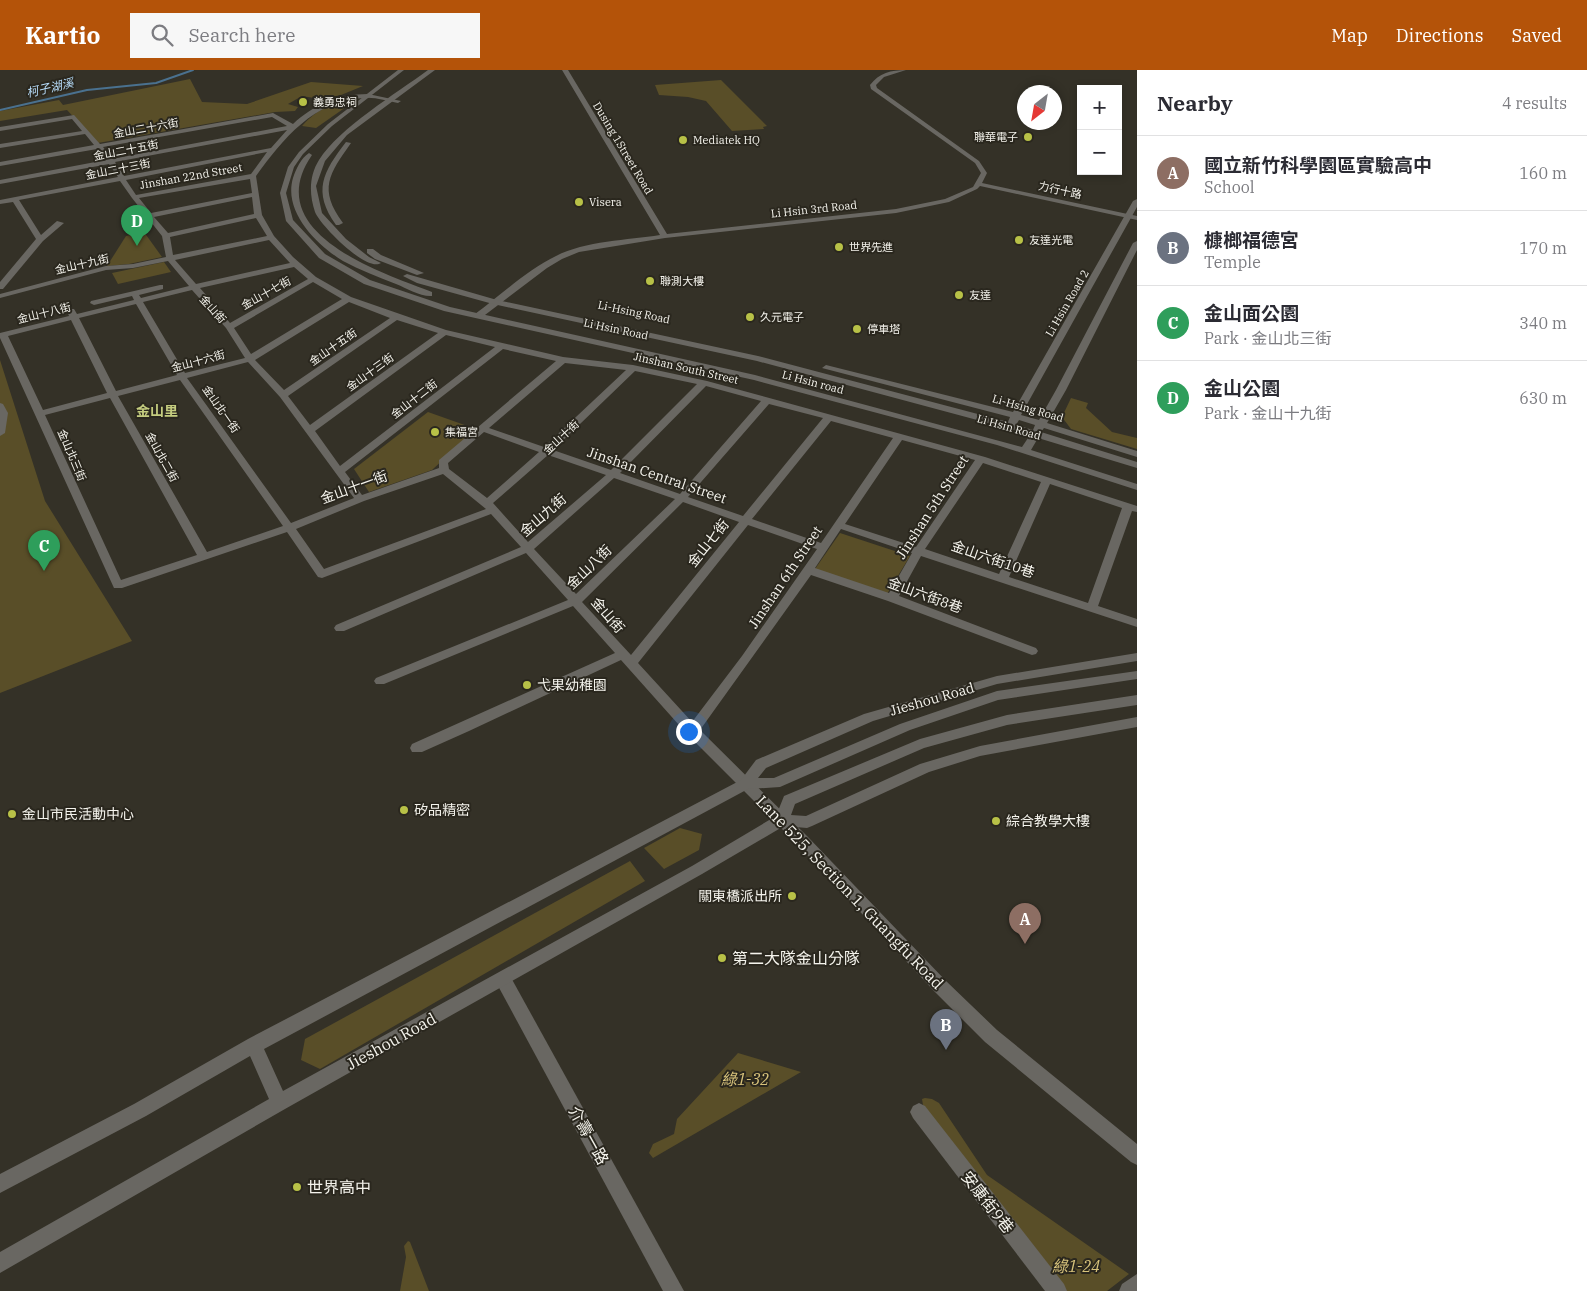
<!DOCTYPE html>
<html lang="en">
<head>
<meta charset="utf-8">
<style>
	body { margin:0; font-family:"IBM Plex Serif","Noto Sans TC",serif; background:#f7f7f7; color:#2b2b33 }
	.controls { position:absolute; right:15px; top:15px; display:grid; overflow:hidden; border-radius:0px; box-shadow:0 2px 8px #0003 }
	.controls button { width:45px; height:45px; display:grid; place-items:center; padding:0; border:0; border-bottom:1px solid #e1e1e2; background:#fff; color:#2b2b33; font:25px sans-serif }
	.compass { position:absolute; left:1017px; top:15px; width:45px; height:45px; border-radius:50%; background:#fff; box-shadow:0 2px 8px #0003; rotate:211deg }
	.you { position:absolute; left:688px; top:661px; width:18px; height:18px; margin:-12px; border:4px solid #fff; border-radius:50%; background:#1a73e8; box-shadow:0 0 0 8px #1a73e833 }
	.badge { display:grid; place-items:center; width:32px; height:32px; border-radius:50%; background:#b45309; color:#fff; font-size:16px; font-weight:700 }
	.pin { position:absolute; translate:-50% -41px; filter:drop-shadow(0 1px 2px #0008) }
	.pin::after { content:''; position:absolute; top:26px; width:18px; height:15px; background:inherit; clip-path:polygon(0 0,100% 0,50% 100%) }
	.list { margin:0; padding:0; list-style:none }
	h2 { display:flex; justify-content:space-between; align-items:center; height:65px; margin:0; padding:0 20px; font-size:21px }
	h2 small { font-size:16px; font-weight:400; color:#7c7c81 }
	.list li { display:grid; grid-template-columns:32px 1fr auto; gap:15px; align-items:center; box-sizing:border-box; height:75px; padding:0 20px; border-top:1px solid #e1e1e2 }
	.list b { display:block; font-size:19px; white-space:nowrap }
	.list p { margin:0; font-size:16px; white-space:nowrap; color:#7c7c81 }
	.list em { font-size:16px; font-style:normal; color:#7c7c81 }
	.icon { flex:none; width:28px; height:28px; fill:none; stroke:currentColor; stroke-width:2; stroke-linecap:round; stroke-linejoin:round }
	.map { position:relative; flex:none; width:1137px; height:1221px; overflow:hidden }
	header { display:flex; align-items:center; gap:30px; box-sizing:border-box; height:70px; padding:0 25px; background:#b45309; color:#fff }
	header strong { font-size:24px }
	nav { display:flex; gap:28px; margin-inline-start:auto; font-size:18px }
	.search { width:350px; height:45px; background:#f7f7f7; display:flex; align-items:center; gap:12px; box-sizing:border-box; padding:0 18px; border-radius:0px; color:#7c7c81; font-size:19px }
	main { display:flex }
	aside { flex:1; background:#fff }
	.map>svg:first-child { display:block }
</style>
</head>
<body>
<header>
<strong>Kartio</strong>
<div class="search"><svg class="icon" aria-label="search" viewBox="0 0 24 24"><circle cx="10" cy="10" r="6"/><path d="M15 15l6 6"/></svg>Search here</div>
<nav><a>Map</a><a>Directions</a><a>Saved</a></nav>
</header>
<main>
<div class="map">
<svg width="1137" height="1221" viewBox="0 0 1137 1221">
	<rect width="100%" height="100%" fill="#343127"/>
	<g fill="#594e28">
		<polygon points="190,9 202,32 247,34 311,12 363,16 341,25 320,29 302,26 288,34 298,37 295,41 275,42 98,73 67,40 0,51 0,41 59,30 63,35"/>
		<polygon points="721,10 767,56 763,57 764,59 732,61 706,31 688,27 659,25 655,15"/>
		<path d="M 356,30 L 316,58 L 302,56 C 318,38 332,33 356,30 Z"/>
		<polygon points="144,162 162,187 129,194 107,196 126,166"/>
		<polygon points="164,192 171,202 118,214 112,203"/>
		<polygon points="0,290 45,431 132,571 0,623"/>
		<polygon points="1071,328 1088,333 1086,338 1112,362 1137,368 1137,379 1071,359 1062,347"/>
		<polygon points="428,342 476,359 432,400 369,422 354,399"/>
		<polygon points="840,463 910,486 887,524 815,499"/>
		<polygon points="680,758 702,764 699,780 664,799 644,778"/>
		<polygon points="630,791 645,811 320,999 301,990 305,969"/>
		<polygon points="738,983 801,1002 653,1088 649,1083 653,1074 674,1064 677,1049"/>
		<polygon points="925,1028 932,1029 939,1033 987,1105 1129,1204 1107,1221 1065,1221 923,1035 922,1029"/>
		<polygon points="408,1171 410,1172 429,1221 400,1221 406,1187 404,1176"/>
	</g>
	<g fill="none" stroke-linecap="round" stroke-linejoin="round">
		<polyline stroke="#4a718f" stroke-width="2" points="0,40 87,20 156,13 193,0"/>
		<g fill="#696762" fill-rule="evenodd">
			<path d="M 562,0 L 568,0 L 667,164 L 896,139 L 945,129 L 973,117 L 981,103 L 975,93 L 871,19 L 870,15 C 879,3 891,0 906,0 L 884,7 L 876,15 L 877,18 L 979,91 L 987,103 L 982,113 L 1137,146 L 1137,150 L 980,116 L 977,119 L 949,132 L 896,143 L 665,168 L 579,182 L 562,189 L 547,198 L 481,248 L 475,248 L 475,244 C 501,225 527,200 556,186 C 585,171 628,170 660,165 Z"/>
			<path d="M 368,24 L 401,31 L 398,33 C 387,31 375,27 364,28 C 314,30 283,69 256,106 L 262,145 L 274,166 L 293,187 L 316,207 L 351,227 L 446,260 L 563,287 L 633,295 L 707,311 L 985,387 L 1137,436 L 1137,442 L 1132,441 L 1098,536 L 1137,549 L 1137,557 L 921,486 L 899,526 L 1036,578 L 1038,581 L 1036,584 L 1032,585 L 888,531 L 811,505 L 700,660 L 807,766 L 946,911 L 997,960 L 1137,1074 L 1137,1095 L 1131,1092 L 985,972 L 934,921 L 797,774 L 687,664 L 621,590 L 469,661 L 422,682 L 412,682 L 410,678 L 412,674 L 615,583 L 573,536 L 384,614 L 376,614 L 374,611 L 376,608 L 568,530 L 526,483 L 344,561 L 336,561 L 334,558 L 336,555 L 521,477 L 491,444 L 322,508 L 318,507 L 287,462 L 122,518 L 114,518 L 0,268 L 0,263 L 69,246 L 67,241 L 68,239 L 74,239 L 77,244 L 134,230 L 132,226 L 94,235 L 90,233 L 91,231 L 160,215 L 163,215 L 163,219 L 139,225 L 141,228 L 189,216 L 168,191 L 133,198 L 106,200 L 0,228 L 0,224 L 106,196 L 133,194 L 166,187 L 162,166 L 132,128 L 120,111 L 19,130 L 41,165 L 57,151 L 64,153 L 43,171 L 3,219 L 0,219 L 0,212 L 36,169 L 13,132 L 0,134 L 0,130 L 118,107 L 109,94 L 0,114 L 0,110 L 106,90 L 97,79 L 0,96 L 0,92 L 94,75 L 85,64 L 0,78 L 0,74 L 82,61 L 72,49 L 0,61 L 0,57 L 74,45 L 100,74 L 273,43 L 293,54 C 313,35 340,24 368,24 ZM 272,47 L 287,56 L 112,89 L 103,77 ZM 287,60 L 271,78 L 124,106 L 115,92 ZM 267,82 L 251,104 L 136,125 L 126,110 ZM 250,109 L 252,123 L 151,143 L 139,128 ZM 252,127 L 254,144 L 168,163 L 154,147 ZM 256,148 L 267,166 L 173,185 L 170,167 ZM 269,170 L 290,193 L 196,214 L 175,190 ZM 294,197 L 308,209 L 230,253 L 200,218 ZM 313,212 L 342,229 L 251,284 L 234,258 ZM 192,220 L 226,258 L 245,288 L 185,303 L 143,232 ZM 349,232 L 390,248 L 284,320 L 255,290 ZM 136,234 L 177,305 L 116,321 L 79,248 ZM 71,250 L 107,323 L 43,340 L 8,266 ZM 397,250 L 438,263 L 310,355 L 288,326 ZM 446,265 L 495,277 L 340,396 L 315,361 ZM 503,279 L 556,291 L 439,390 L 439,398 L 362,425 L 345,402 ZM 248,292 L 280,327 L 354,428 L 291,453 L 187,308 ZM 565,293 L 626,300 L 544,377 L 489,358 ZM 635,301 L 697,314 L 611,400 L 553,380 ZM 180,310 L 283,456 L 207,482 L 118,326 ZM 706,316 L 761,331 L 680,424 L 620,403 ZM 110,328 L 197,485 L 121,510 L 45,345 ZM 769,334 L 823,348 L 743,446 L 688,427 ZM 831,351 L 893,368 L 821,473 L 752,449 ZM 484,362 L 539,382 L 487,428 L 449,399 L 448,393 ZM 902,370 L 975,390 L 916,477 L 845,454 ZM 548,385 L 606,405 L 528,472 L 493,433 ZM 983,393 L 1041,412 L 999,504 L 925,479 ZM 443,404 L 486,439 L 324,499 L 296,459 L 364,431 ZM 614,408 L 675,429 L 576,524 L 534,479 ZM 1050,414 L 1122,438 L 1088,533 L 1009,507 ZM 683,432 L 739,452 L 631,585 L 582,532 ZM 748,455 L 817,479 L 742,586 L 692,652 L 638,593 ZM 841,459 L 912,483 L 889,523 L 815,498 Z"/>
			<polygon points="0,333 3,334 8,343 5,363 0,366"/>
			<polygon points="503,902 509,904 684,1221 663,1221 497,914 495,909 497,904"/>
			<polygon points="919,1033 925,1036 1064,1214 1067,1221 1045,1221 913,1048 910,1042 913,1036"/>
			<polygon points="1137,1204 1137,1221 1119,1221 1122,1214"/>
		</g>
		<g fill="#696762" fill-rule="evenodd">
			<path d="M 398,0 L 404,0 L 332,56 L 303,84 L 294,97 L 286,123 L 293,150 L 325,184 L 370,210 L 450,237 L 755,305 L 1022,377 L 1030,365 L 1007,358 L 757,291 L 493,234 L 417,213 L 403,206 L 407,204 L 497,230 L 758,286 L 1008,352 L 1010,347 L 822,298 L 826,295 L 1013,342 L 1133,131 L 1137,129 L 1137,137 L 1021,345 L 1039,350 L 1056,320 L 1133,173 L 1137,171 L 1137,180 L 1066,320 L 1047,353 L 1137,381 L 1137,387 L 1044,358 L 1041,362 L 1137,392 L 1137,398 L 1038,368 L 1031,380 L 1137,414 L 1137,420 L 997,375 L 754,310 L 444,241 L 364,214 L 319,188 L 286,151 L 280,123 L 288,97 L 299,82 L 328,54 ZM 1019,350 L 1035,355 L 1033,360 L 1016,355 Z"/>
			<path d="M 428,0 L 435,0 L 347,65 L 325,91 L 316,116 L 322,143 L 346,169 L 369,187 L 381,193 C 367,203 320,155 315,142 C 309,124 309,106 319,90 C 339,58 397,23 428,0 Z"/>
			<path d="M 346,72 L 351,73 C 329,104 318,119 343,153 L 339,155 L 336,155 C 312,121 323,102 346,72 Z"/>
			<path d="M 309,83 L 312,85 C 259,162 379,202 432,222 L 432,226 C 421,227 406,218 396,214 C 378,207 360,200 343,191 C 317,175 283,142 293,108 C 296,99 301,88 309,83 Z"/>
			<polygon points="367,179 373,179 381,185 424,203 417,205 375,189 367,183"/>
			<polygon points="1137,583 1137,591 997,614 873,651 766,698 758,708 774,708 900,654 997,621 1137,601 1137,609 998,630 910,660 780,717 748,719 264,979 283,1021 692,796 776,746 784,726 920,669 1007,645 1137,625 1137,635 1007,655 924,678 795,734 791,745 806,746 920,694 980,676 1137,647 1137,657 980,686 929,702 812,756 807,758 784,756 702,804 285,1039 0,1203 0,1182 269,1029 250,986 146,1046 0,1123 0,1104 134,1034 248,969 741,710 756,690 864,644 997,606"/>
		</g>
	</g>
	<g fill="#b8c147" stroke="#2a271e" stroke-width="2">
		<circle cx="303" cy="32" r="5"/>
		<circle cx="1028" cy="67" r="5"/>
		<circle cx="683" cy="70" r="5"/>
		<circle cx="579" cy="132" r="5"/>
		<circle cx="1019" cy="170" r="5"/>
		<circle cx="839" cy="177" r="5"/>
		<circle cx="650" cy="211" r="5"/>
		<circle cx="959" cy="225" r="5"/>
		<circle cx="750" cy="247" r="5"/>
		<circle cx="857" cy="259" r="5"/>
		<circle cx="435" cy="362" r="5"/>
		<circle cx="527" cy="615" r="5"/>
		<circle cx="404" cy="740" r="5"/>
		<circle cx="12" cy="744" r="5"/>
		<circle cx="996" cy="751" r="5"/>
		<circle cx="792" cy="826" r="5"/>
		<circle cx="722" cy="888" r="5"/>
		<circle cx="297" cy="1117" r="5"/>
	</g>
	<g text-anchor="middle" stroke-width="4" stroke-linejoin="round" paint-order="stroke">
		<g font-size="11" fill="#f4f3ec" stroke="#2a271e" text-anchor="start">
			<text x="313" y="36">義勇忠祠</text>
			<text x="1018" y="71" text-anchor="end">聯華電子</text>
			<text x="693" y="74">Mediatek HQ</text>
			<text x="589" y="136">Visera</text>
			<text x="1029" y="174">友達光電</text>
			<text x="849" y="181">世界先進</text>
			<text x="660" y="215">聯測大樓</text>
			<text x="969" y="229">友達</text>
			<text x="760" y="251">久元電子</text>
			<text x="867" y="263">停車塔</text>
			<text x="445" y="366">集福宮</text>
		</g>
		<g font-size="11" fill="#f4f3ec" stroke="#2a271e">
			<text transform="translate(146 58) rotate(-10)" y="4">金山二十六街</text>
			<text transform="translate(623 78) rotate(59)" y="4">Dusing 1Street Road</text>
			<text transform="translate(126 80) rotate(-11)" y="4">金山二十五街</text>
			<text transform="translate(118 99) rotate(-11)" y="4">金山二十三街</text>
			<text transform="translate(191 106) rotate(-10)" y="4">Jinshan 22nd Street</text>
			<text transform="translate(1060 120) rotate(12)" y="4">力行十路</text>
			<text transform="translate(814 139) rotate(-6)" y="4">Li Hsin 3rd Road</text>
			<text transform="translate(82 194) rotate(-13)" y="4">金山十九街</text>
			<text transform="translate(266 223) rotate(-29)" y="4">金山十七街</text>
			<text transform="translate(1067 233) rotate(-60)" y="4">Li Hsin Road 2</text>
			<text transform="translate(213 239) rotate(48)" y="4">金山街</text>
			<text transform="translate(634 242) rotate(12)" y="4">Li-Hsing Road</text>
			<text transform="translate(44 243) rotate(-14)" y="4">金山十八街</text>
			<text transform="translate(616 259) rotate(12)" y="4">Li Hsin Road</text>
			<text transform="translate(333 277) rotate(-35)" y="4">金山十五街</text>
			<text transform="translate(198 291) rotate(-15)" y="4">金山十六街</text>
			<text transform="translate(686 298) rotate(13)" y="4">Jinshan South Street</text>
			<text transform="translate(370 302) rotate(-36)" y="4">金山十三街</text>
			<text transform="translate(813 312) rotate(15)" y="4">Li Hsin road</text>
			<text transform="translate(414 329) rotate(-38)" y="4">金山十二街</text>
			<text transform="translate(1028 338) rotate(16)" y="4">Li-Hsing Road</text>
			<text transform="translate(221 339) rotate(55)" y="4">金山北一街</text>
			<text transform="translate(1009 357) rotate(16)" y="4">Li Hsin Road</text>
			<text transform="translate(561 367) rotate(-43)" y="4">金山十街</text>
			<text transform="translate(72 385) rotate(67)" y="4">金山北三街</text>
			<text transform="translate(162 387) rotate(61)" y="4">金山北二街</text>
		</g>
		<g font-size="12" font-style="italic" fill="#b5daf7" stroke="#2a271e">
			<text transform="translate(50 18) rotate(-13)" y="4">柯子湖溪</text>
		</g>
		<g font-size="14" font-weight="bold" fill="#c4cc7f" stroke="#2a271e">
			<text x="157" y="346">金山里</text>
		</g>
		<g font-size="14" fill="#f4f3ec" stroke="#2a271e">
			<text transform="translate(657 405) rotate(19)" y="5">Jinshan Central Street</text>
			<text transform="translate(354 417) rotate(-20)" y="5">金山十一街</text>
			<text transform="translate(932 437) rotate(-57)" y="5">Jinshan 5th Street</text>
			<text transform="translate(543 445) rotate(-41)" y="5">金山九街</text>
			<text transform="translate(708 473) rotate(-51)" y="5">金山七街</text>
			<text transform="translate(993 489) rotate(19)" y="5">金山六街10巷</text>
			<text transform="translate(589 497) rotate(-44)" y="5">金山八街</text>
			<text transform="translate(785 507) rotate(-56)" y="5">Jinshan 6th Street</text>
			<text transform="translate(925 525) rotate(20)" y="5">金山六街8巷</text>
			<text transform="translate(608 545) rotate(49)" y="5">金山街</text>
			<text transform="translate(932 629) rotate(-16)" y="5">Jieshou Road</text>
		</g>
		<g font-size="14" fill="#f4f3ec" stroke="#2a271e" text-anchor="start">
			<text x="537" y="620">弋果幼稚園</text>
			<text x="414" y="745">矽品精密</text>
			<text x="22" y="749">金山市民活動中心</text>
			<text x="1006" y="756">綜合教學大樓</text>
			<text x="782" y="831" text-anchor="end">關東橋派出所</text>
		</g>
		<g font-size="16" fill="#f4f3ec" stroke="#2a271e">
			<text transform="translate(850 822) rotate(46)" y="6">Lane 525, Section 1, Guangfu Road</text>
			<text transform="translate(391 971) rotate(-29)" y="6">Jieshou Road</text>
			<text transform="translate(589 1065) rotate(61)" y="6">介壽一路</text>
			<text transform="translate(988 1132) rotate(52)" y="6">安康街9巷</text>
		</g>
		<g font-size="16" fill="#f4f3ec" stroke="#2a271e" text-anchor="start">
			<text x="732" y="894">第二大隊金山分隊</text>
			<text x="307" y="1123">世界高中</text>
		</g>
		<g font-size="16" font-style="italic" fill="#d8c37b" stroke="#2a271e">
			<text x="745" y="1015">綠1-32</text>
			<text x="1076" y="1202">綠1-24</text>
		</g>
	</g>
</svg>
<div class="controls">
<button>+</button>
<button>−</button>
</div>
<svg class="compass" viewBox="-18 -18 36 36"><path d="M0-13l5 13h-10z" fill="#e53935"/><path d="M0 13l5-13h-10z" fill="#7c7c81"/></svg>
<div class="you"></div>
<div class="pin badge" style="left:1025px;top:874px;background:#8d6e63">A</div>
<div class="pin badge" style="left:946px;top:980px;background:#6b7280">B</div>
<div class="pin badge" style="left:44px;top:501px;background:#2e9e5b">C</div>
<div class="pin badge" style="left:137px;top:176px;background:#2e9e5b">D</div>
</div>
<aside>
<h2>Nearby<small>4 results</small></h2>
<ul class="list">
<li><span class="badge" style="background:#8d6e63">A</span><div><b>國立新竹科學園區實驗高中</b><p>School</p></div><em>160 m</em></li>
<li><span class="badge" style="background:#6b7280">B</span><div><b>槺榔福德宮</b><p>Temple</p></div><em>170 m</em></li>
<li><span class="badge" style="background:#2e9e5b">C</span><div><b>金山面公園</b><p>Park · 金山北三街</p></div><em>340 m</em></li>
<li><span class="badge" style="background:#2e9e5b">D</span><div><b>金山公園</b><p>Park · 金山十九街</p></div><em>630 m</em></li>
</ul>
</aside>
</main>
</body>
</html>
